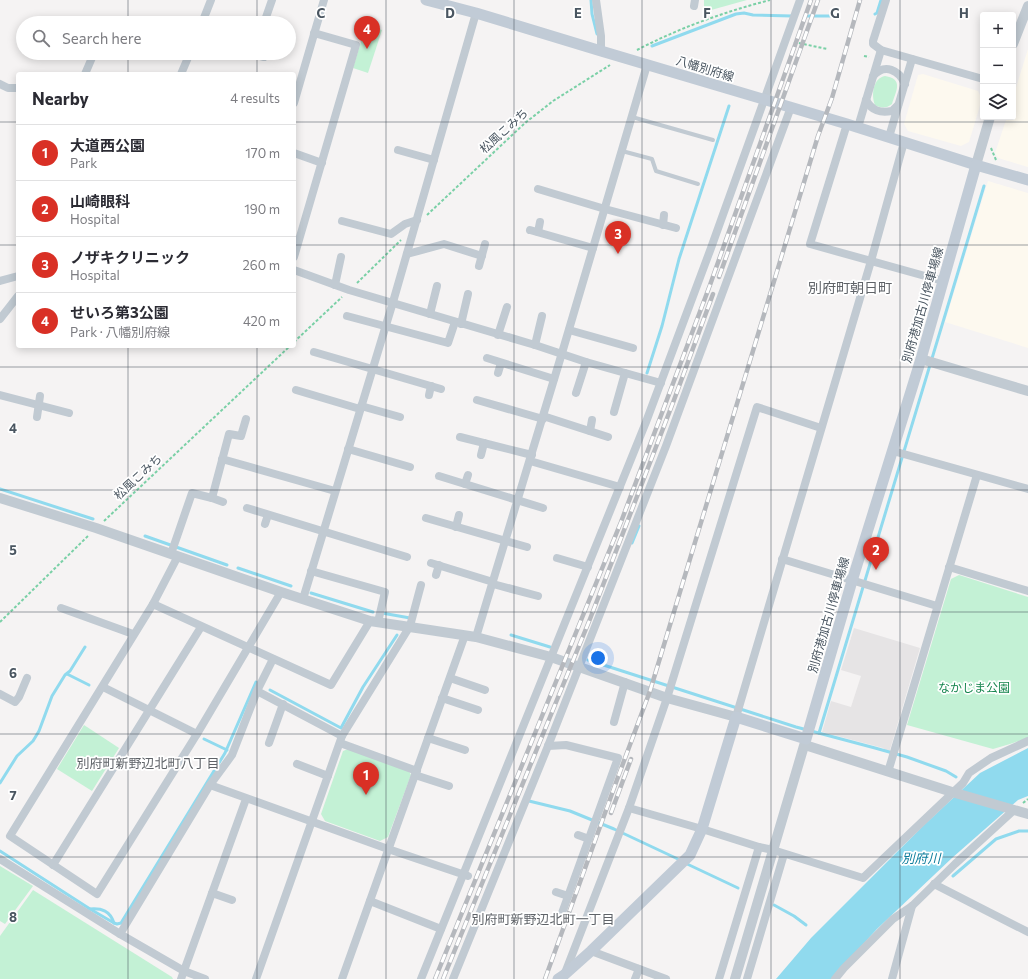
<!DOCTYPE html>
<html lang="en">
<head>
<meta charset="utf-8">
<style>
	body { margin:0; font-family:Commissioner,"Noto Sans JP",sans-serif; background:#f7f7f7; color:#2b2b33 }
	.controls { position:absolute; right:12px; top:12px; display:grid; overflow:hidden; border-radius:4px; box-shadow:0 2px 10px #0003 }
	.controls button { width:36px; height:36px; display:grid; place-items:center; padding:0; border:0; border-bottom:1px solid #e1e1e2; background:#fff; color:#2b2b33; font:20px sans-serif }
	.you { position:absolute; left:598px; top:658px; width:14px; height:14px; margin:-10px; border:3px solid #fff; border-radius:50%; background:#1a73e8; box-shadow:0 0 0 6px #1a73e833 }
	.badge { display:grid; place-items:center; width:26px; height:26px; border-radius:50%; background:#d93025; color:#fff; font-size:13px; font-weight:700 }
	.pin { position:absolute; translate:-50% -33px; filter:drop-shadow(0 1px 2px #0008) }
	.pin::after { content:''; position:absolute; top:21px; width:14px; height:12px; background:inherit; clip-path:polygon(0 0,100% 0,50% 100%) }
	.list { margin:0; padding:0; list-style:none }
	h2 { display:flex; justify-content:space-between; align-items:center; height:52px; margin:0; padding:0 16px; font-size:17px }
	h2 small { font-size:13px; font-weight:400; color:#7c7c81 }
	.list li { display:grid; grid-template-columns:26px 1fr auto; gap:12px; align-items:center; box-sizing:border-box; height:56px; padding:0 16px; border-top:1px solid #e1e1e2 }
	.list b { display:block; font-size:15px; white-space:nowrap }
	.list p { margin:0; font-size:13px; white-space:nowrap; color:#7c7c81 }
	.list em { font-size:13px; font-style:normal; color:#7c7c81 }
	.icon { flex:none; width:22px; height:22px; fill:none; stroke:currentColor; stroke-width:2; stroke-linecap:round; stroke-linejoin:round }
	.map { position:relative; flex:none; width:1028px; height:979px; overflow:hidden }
	.search { position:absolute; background:#fff; box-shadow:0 2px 10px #0003; left:16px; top:16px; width:280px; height:44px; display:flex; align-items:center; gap:10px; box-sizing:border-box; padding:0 14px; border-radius:22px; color:#7c7c81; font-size:15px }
	.panel { position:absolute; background:#fff; box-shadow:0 2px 10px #0003; left:16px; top:72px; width:280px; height:276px; border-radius:4px }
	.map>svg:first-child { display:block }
</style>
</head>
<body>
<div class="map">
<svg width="1028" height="979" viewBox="0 0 1028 979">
	<rect width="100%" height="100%" fill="#f5f3f3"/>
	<g fill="#fdf9ef">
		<polygon points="1028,49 1028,167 998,158 995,153 1007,117 1013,117 1013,97"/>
		<polygon points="923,74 978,91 982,99 969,142 961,146 908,131 904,124 918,75"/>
		<polygon points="988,181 1028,193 1028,348 945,322"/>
	</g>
	<polygon fill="#e6e4e5" points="854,628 920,648 889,753 883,748 822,732 831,701 851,707 861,676 841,670"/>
	<g fill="#c3f1d5">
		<polygon points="704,0 747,0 704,12"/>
		<polygon points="366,25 382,30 368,73 353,68"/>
		<path d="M 885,76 C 904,79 896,91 892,104 C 886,109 880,108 875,105 C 871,95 873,78 885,76 Z"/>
		<polygon points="959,575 1028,597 1028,738 1010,744 993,749 907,725 951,579"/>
		<polygon points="84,725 119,748 92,791 57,769"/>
		<polygon points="348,749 409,771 411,775 388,837 380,841 325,821 321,814 343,751"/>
		<polygon points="0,866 33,886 5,924 0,921"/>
		<polygon points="33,890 172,977 173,979 0,979 0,936"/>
	</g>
	<polygon fill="#90daee" points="1028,748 1028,796 1018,800 952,858 877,929 831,979 776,979 811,938 923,826 980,773"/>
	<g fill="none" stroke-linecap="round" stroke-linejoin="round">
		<g stroke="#90daee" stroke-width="3">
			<polyline points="591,0 592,14 597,34"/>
			<polyline points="875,14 877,13 881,0"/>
			<polyline points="807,16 836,16"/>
			<polyline points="652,46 736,14 744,13 753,15 792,16"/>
			<polyline points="647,373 662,326 679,259 729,106"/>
			<polyline points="0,489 93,519"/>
			<polyline points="145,536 227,565"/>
			<polyline points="632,543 639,526"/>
			<polyline points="238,568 291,586"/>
			<polyline points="311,593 373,612"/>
			<polyline points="382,613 410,618"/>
			<polyline points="511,635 550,647"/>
			<polyline points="588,660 796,727 875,748 907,757 946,771 956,777"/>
			<polyline points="67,674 89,685"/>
			<polyline points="270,690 341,728 363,687 397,635"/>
			<polyline points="819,733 984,186"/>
			<polyline points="204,739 227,750"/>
			<polyline points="0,783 17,756 33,741 39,731 52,696 65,675 70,671 85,647"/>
			<polyline points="529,801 570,811 614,829 680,860"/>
			<path d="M 0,851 L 90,909 C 102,908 110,911 114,923 L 117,924 L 121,923 L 225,753 L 256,682"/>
			<polyline points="685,863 738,888"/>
			<polyline points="953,876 996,839 1019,831 1028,831"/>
			<polyline points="774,905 794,916 806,925"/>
			<polyline points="90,909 114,923"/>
		</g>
		<g stroke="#7ad0a6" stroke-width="2" stroke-dasharray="3 2" stroke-linecap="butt">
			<polyline points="794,42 827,49"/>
			<path d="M 637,50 C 679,28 724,12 770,0"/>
			<polyline points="864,56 869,57"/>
			<polyline points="991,148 996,160"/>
			<polyline points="427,215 525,123 553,101 610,65"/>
			<polyline points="357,283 401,240"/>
			<polyline points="294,342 342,297"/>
			<polyline points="104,521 290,346"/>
			<polyline points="0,622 89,535"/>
			<polyline points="1023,803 1028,799"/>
		</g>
		<g stroke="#c1cad2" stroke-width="4">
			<polyline points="632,117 713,140"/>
			<polyline points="622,151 652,159 656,171 698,184"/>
		</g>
		<g stroke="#c1cad2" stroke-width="8">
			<polyline points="596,0 601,36 601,51"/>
			<polyline points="886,0 873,41 873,44 881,50 983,79"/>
			<polyline points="694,6 695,0"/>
			<polyline points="202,23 211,0"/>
			<polyline points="264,23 272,0"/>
			<polyline points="248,53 264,57"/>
			<polyline points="85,74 94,53"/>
			<polyline points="181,74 190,53"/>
			<path d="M 873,76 C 885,63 899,70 905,84"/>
			<polyline points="0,84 8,88 18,88"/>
			<path d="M 866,100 C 872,111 880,113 892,111 L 898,105"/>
			<polyline points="294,103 324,0"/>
			<polyline points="847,124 810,244 943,281"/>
			<polyline points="858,127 881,50"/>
			<polyline points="889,137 912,59"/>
			<polyline points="398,150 434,160"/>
			<polyline points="294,153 322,163"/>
			<polyline points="538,189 605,209 676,228"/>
			<polyline points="342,221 391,234 405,224 417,220"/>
			<polyline points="663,225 664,215"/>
			<polyline points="530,230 593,248"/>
			<polyline points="538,232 540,222"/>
			<polyline points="407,254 444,244 482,256"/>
			<polyline points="294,257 356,45 314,33"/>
			<polyline points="479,266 485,244"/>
			<polyline points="294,270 349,290 535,345 586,362 661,383"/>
			<polyline points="0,281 18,276"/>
			<polyline points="335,285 341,257"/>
			<polyline points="430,314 437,286"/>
			<polyline points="347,316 448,343 455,322"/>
			<polyline points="0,319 18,296"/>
			<polyline points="461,324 468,294"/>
			<polyline points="569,330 633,348"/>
			<polyline points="498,335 507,307"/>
			<polyline points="535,345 542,316"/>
			<polyline points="314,352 441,389"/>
			<polyline points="487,358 554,379"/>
			<polyline points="498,373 501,363"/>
			<polyline points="296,390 360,409"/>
			<polyline points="576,393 586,362"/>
			<polyline points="0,395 69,413"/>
			<polyline points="429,395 431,386"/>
			<polyline points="477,400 543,419"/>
			<polyline points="361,406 400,417"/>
			<polyline points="614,412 625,373"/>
			<polyline points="543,416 608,437"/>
			<polyline points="37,417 40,396"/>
			<polyline points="590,431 592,420"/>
			<polyline points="460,437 532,455"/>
			<polyline points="348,449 410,467"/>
			<polyline points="893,451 1028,489"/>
			<polyline points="481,455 484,443"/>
			<polyline points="222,459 335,491"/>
			<polyline points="530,461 620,487"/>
			<polyline points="439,476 543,508"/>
			<polyline points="465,484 468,475"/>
			<polyline points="212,498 223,502"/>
			<polyline points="247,508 407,557"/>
			<polyline points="426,518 527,547"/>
			<polyline points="265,524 268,515"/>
			<polyline points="456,527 459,515"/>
			<polyline points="171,554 192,493 212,498 229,434 241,436 246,419"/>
			<polyline points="178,556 153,604 10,836 97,894 197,734 281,592"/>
			<polyline points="557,558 588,567"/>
			<polyline points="782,559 937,606"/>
			<polyline points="431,563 493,582"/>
			<polyline points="949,567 1028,591"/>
			<polyline points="311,571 385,592 378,622"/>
			<polyline points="436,575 439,565"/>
			<polyline points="493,584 538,596"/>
			<polyline points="303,599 393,302 476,13"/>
			<polyline points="153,604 331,685 370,621"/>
			<polyline points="61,608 133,634"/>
			<polyline points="476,637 562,353 647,65"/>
			<polyline points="450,678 485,690"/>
			<polyline points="103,687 197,734"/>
			<polyline points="257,691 342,736"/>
			<polyline points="0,694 15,702 19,697 27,678"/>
			<polyline points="442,698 478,710"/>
			<polyline points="736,717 871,261 904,142"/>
			<polyline points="614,722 625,682"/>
			<polyline points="428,738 465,750"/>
			<polyline points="269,743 283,704"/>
			<polyline points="340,743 417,771"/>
			<polyline points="548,746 566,745 618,758 562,913"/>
			<polyline points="297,764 328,776"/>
			<polyline points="888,772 977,475"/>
			<polyline points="415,775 449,786"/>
			<polyline points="210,785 388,849 468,876"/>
			<polyline points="629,808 702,829 759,847 773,850 863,878 963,783 969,773 991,758 1028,741"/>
			<polyline points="578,835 589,839"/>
			<polyline points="0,859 120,934 184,971 205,979"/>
			<polyline points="53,865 201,627"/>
			<polyline points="934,884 1028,932"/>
			<polyline points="556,892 568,896"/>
			<polyline points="212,893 232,900"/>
			<polyline points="370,901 441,929"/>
			<polyline points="120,934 210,785 232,755 257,691 273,659"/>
			<polyline points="591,951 666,979"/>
			<polyline points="565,973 629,808 667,698 757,407 821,428"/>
			<polyline points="181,979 246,799"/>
			<polyline points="256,979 342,736 410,626 421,585"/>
			<polyline points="342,979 465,635"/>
			<polyline points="421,979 646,422 711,248 800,0"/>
			<polyline points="453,979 548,746 666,446 791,107"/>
			<polyline points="635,979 639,969"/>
			<polyline points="719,979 759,847"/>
			<polyline points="747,979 784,854"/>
			<polyline points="835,979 844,968 893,919 912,906 955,864 1014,810"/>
			<polyline points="892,979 912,906"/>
		</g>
		<g stroke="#c1cad2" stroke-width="10">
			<polyline points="1013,44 1028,6"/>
			<polyline points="976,165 990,117"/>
			<polyline points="921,359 1028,391"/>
			<polyline points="0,498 96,528 281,592 370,621 476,637 551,657 667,698 736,717"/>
			<polyline points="805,745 952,792 1028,814"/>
			<polyline points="735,979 806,739"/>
		</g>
		<g stroke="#c1cbd6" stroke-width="11">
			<polyline points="426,0 476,13 601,51 847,124 976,165 1028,180"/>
			<polyline points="558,979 564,975 591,951 690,855 702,829 736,717 806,739 852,581 921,359 976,165"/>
		</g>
		<g stroke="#b5b8bd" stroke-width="4.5">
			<g id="rail">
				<polyline points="719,277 818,0"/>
				<polyline points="611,813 631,759"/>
				<polyline points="435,979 621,522 710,285 811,0"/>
				<polyline points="443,979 590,619 674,400 713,294"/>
				<polyline points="545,979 618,777 650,691 818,136 832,98 860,0"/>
			</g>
		</g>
		<use href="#rail" stroke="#fff" stroke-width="3" stroke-dasharray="9" stroke-linecap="butt"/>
	</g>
	<path fill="none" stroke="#4a5661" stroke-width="1" stroke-opacity="0.55" d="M 128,0 L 128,23M 257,0 L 257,23M 386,0 L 386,979M 514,0 L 514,979M 642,0 L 642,979M 771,0 L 771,979M 900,0 L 900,979M 128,53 L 128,74M 257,53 L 257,74M 0,122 L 18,122M 294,122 L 1028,122M 0,245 L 18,245M 294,245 L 1028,245M 128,346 L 128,979M 257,346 L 257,979M 0,367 L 1028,367M 0,490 L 1028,490M 0,612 L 1028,612M 0,734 L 1028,734M 0,857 L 1028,857"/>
	<g text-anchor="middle" stroke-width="3.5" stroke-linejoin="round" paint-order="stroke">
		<g font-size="12" fill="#4a5661" stroke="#fff">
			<text transform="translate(705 69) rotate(17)" y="4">八幡別府線</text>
			<text transform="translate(504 131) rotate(-42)" y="4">松風こみち</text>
			<text transform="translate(923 305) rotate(-74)" y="4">別府港加古川停車場線</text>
			<text transform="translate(138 477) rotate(-43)" y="4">松風こみち</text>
			<text transform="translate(829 615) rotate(-74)" y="4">別府港加古川停車場線</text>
		</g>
		<g font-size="12" fill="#17864f" stroke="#fff">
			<text x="974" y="692">なかじま公園</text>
		</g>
		<g font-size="13" fill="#5f6368" stroke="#fff">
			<text x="148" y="768">別府町新野辺北町八丁目</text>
			<text x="543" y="924">別府町新野辺北町一丁目</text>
		</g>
		<g font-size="13" font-style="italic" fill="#0c7c9b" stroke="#fff">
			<text x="921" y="863">別府川</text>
		</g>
		<g font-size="14" fill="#5f6368" stroke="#fff">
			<text x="850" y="293">別府町朝日町</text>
		</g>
	</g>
	<g font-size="13" text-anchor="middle" font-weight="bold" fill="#4a5661" stroke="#fff" stroke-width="3.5" stroke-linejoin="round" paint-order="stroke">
		<text x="321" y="18">C</text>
		<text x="450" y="18">D</text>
		<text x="578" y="18">E</text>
		<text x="707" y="18">F</text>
		<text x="835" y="18">G</text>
		<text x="964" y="18">H</text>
		<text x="13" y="433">4</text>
		<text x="13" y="555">5</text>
		<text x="13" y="678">6</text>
		<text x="13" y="800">7</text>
		<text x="13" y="922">8</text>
	</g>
</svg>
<div class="controls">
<button>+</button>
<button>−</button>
<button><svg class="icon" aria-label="layers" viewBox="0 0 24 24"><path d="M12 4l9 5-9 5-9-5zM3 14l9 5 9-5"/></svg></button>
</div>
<div class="you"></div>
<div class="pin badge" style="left:366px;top:795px">1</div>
<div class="pin badge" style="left:876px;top:570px">2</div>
<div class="pin badge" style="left:618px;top:254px">3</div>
<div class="pin badge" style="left:367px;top:49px">4</div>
<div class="search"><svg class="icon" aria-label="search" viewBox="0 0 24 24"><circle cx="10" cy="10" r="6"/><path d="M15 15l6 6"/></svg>Search here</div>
<section class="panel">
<h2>Nearby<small>4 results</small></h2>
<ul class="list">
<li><span class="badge">1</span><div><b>大道西公園</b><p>Park</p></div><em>170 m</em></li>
<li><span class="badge">2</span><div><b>山崎眼科</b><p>Hospital</p></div><em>190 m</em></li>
<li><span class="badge">3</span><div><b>ノザキクリニック</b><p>Hospital</p></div><em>260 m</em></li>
<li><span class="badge">4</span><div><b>せいろ第3公園</b><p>Park · 八幡別府線</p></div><em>420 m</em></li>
</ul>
</section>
</div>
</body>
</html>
